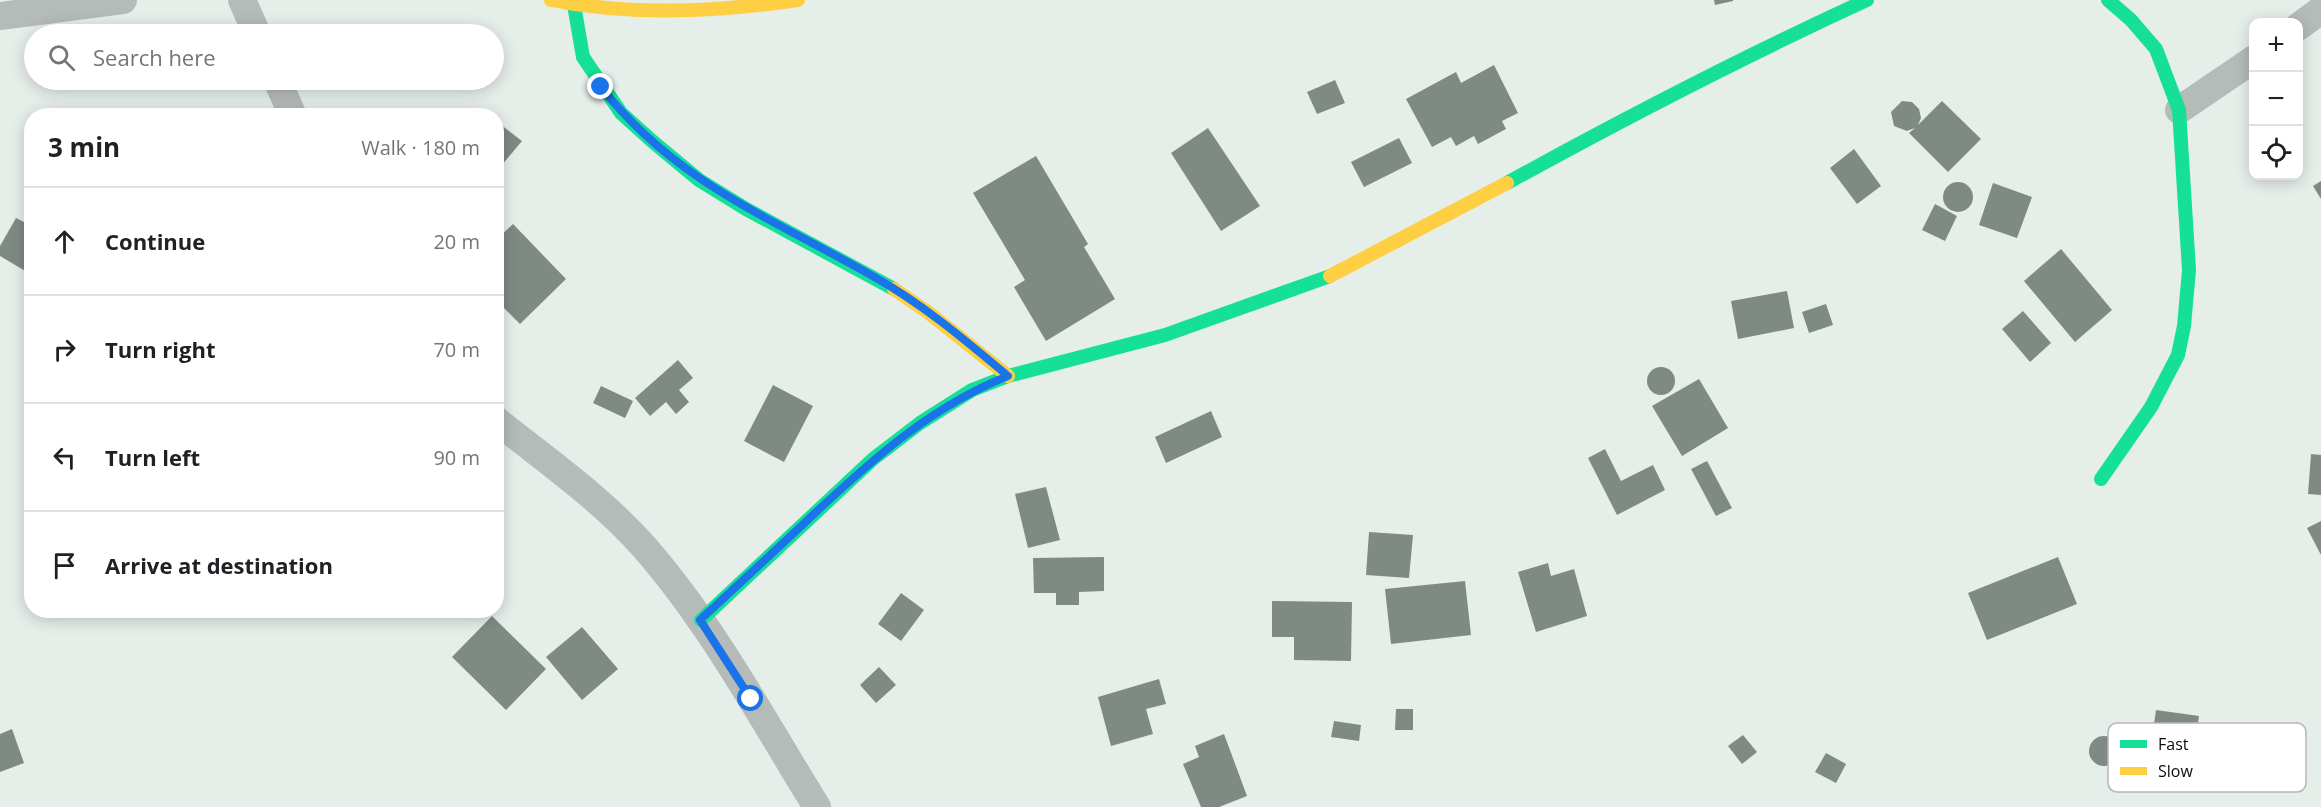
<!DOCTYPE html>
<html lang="en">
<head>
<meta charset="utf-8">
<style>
	body { margin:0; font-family:"Open Sans",sans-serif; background:#f6f6f6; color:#202124 }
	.controls { position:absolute; right:18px; top:18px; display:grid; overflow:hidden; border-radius:12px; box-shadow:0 3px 15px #0003 }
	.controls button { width:54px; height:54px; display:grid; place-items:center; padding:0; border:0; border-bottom:2px solid #e0e0e0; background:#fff; color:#202124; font:30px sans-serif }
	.stop { position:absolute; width:18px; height:18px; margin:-14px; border:4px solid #1a73e8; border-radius:50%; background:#fff }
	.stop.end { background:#1a73e8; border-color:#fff; box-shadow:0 2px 6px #0008 }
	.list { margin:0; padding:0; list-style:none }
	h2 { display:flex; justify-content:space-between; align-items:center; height:78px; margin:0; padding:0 24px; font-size:26px }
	h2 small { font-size:20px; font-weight:400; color:#757577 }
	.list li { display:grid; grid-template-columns:39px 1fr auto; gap:18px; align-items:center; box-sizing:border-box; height:108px; padding:0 24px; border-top:2px solid #e0e0e0 }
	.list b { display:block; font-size:22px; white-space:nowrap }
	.list em { font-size:20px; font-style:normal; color:#757577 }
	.icon { flex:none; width:33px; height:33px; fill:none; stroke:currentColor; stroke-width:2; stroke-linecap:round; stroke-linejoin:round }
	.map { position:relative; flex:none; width:2321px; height:807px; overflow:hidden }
	.search { position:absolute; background:#fff; box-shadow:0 3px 15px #0003; left:24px; top:24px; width:480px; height:66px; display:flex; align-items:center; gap:15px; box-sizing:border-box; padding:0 21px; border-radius:33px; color:#757577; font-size:22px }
	.panel { position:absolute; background:#fff; box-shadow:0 3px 15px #0003; left:24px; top:108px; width:480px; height:510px; border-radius:24px }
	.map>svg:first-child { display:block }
</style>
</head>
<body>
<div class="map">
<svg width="2321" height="807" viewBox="0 0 2321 807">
	<rect width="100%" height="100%" fill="#e6eeea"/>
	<g fill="#7f8a84">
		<polygon points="1714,0 1733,0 1733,1 1715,5"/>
		<polygon points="1494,65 1518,113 1502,121 1506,129 1478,144 1474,136 1456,146 1451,137 1432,147 1406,99 1456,72 1461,83"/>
		<polygon points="1335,80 1345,103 1317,114 1307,92"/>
		<polygon points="1902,101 1912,102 1919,109 1921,118 1918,125 1942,101 1981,139 1948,172 1909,133 1915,128 1907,131 1894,126 1891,112"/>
		<polygon points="496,121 522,141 496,172"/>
		<polygon points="1208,128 1260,206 1221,231 1171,153"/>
		<polygon points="1399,138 1412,163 1364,187 1351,162"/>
		<polygon points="1854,149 1881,186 1857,204 1830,168"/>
		<polygon points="1036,156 1088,244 1084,247 1115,299 1046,341 1014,287 1025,280 973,193"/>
		<polygon points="2321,181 2321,199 2313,186"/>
		<circle cx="1958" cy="197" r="15"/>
		<polygon points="1993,183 2032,197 2017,238 1979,225"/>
		<polygon points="1935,204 1957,216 1945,241 1922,230"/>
		<polygon points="16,218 32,226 32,275 0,256 0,246"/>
		<polygon points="513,224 566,279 520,324 496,300 496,240"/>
		<polygon points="2061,249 2112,310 2075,342 2024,281"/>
		<polygon points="1787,291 1794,328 1738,339 1731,301"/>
		<polygon points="1826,304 1833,325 1809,333 1802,312"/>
		<polygon points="2023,311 2051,343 2030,362 2002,329"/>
		<polygon points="678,360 693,378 679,390 689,402 676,414 666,402 650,416 635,398"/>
		<circle cx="1661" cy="381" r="14"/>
		<polygon points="1699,379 1728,428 1682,456 1652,406"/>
		<polygon points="773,385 813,406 784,462 744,441"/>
		<polygon points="601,386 633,401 625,418 593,403"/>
		<polygon points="1211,411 1222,437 1166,463 1155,437"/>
		<polygon points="1605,449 1621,481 1653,465 1665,490 1617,515 1588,458"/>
		<polygon points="2311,454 2321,455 2321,495 2308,494"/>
		<polygon points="1707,461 1732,508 1716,516 1691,469"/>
		<polygon points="1046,487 1060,540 1028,548 1015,494"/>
		<polygon points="2321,521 2321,555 2307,528"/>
		<polygon points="1369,532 1413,535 1409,578 1366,575"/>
		<polygon points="1104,557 1104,591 1079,592 1079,605 1056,605 1056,593 1034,593 1033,558"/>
		<polygon points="2058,557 2077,604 1987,640 1968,593"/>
		<polygon points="1548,563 1551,576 1574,569 1587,616 1536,632 1518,572"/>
		<polygon points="1465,581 1471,635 1391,644 1385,589"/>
		<polygon points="901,593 924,610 901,641 878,624"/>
		<polygon points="1272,601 1352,602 1351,661 1294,660 1294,637 1272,637"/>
		<polygon points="492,616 546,669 506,710 452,657"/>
		<polygon points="582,627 618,669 582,700 546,657"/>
		<polygon points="879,667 896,685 876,703 860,685"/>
		<polygon points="1159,679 1166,704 1146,709 1153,734 1111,746 1098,697"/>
		<polygon points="1396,709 1413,709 1413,730 1395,730"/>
		<polygon points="2156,710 2199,716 2191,777 2169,774 2173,741 2152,738"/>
		<polygon points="1334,721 1361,725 1359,741 1331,737"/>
		<polygon points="12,729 24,763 0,772 0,734"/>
		<polygon points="1224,734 1247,796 1219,807 1201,807 1183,764 1199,757 1195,746"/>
		<polygon points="1743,735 1757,752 1742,764 1728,746"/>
		<circle cx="2104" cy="751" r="15"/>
		<polygon points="1826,753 1846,764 1836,783 1815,772"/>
	</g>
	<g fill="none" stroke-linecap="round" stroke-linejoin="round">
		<g stroke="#b5bbb8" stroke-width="28">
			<polyline points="242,0 257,34"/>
			<polyline points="0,16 123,0"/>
			<polyline points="2298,27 2321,10"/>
			<polyline points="277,80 293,116"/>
			<polyline points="2179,110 2254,59"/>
			<path d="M 496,420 C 547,461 602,499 645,548 C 713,626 763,720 817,807"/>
		</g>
		<g stroke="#16e098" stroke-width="14">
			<polyline points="574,5 583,57 621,113 652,141 699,180 746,209 894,289"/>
			<path d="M 1507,183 C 1625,118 1745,56 1867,0"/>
			<polyline points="2101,479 2151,407 2178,355 2184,326 2189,270 2179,110 2156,49 2131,20 2108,0"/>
			<polyline points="701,620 873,459 920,423 972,390 1008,376 1165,335 1330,276"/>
		</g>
		<g stroke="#ffcf43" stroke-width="14">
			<path d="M 551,0 C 631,16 718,12 798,0"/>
			<polyline points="1330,276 1507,183"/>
			<polyline points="894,289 929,313 1008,376"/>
		</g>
	</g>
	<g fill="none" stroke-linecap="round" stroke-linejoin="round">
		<path stroke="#1a73e8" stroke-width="8" d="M 601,87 C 677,184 774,219 876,278 C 924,305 966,341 1008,376 C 932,406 874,458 815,513 C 777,549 739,584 700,620 L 751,699"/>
	</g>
	<rect x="2108" y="723" width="198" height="69" rx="9" fill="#fff" stroke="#b5b6b6" stroke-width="1.5"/>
	<rect x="2120" y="740" width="27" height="8" fill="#16e098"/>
	<rect x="2120" y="767" width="27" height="8" fill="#ffcf43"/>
	<g font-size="16" fill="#080d0a">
		<text x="2158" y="750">Fast</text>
		<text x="2158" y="777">Slow</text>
	</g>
</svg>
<div class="controls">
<button>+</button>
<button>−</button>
<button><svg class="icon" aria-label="locate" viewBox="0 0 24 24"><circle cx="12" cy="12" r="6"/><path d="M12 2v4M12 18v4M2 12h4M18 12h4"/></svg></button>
</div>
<div class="stop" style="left:751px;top:699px"></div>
<div class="stop end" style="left:601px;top:87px"></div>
<div class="search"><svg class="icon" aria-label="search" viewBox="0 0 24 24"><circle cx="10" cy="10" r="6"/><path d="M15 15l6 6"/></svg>Search here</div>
<section class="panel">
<h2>3 min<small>Walk · 180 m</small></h2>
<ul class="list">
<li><svg class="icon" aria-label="ahead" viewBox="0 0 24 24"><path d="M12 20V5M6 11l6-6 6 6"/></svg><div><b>Continue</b></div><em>20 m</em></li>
<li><svg class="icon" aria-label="right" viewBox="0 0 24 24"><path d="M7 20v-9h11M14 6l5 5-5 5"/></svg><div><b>Turn right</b></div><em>70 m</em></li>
<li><svg class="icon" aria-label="left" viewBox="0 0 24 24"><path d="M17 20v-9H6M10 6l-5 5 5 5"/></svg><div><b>Turn left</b></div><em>90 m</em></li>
<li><svg class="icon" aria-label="arrive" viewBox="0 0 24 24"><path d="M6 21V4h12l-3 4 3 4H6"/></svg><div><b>Arrive at destination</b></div></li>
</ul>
</section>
</div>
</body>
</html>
